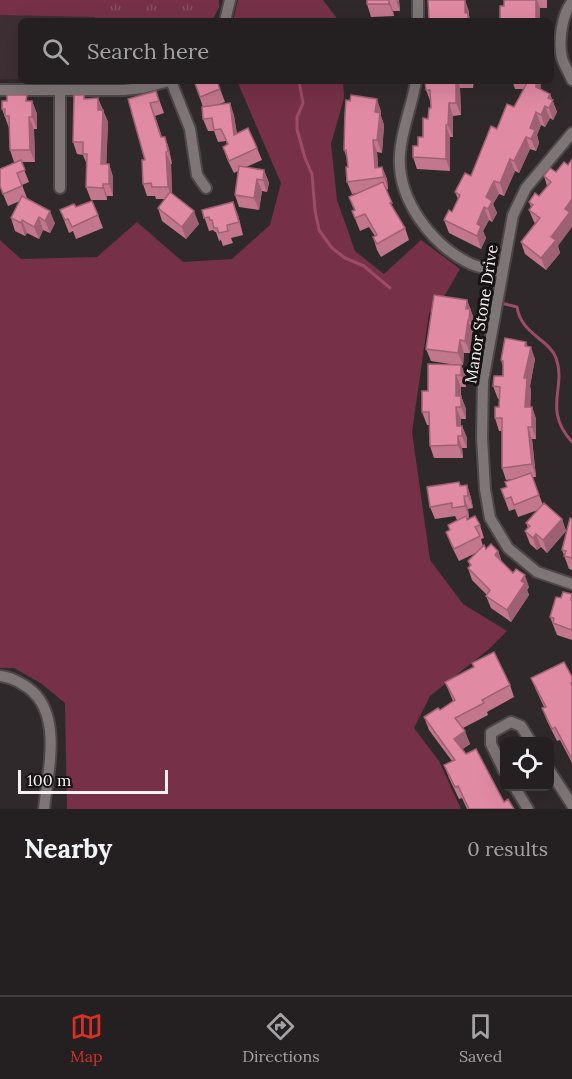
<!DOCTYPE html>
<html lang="en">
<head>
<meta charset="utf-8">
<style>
	body { margin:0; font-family:Lora,serif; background:#2c2729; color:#f1f3f6 }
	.controls { position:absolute; right:18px; bottom:18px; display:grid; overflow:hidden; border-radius:9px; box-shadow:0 6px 24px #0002 }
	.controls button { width:54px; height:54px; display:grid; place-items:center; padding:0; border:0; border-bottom:2px solid #413d3e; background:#241f20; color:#f1f3f6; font:30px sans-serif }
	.scale { position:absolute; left:18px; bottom:15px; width:150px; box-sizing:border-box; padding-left:6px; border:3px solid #f6f1f2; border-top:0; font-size:16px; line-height:21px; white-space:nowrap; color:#f6f1f2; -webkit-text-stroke:4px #161213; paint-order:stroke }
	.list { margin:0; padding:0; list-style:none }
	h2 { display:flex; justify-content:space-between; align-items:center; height:78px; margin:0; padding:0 24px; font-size:26px }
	h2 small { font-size:20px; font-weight:400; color:#a3a2a5 }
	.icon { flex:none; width:33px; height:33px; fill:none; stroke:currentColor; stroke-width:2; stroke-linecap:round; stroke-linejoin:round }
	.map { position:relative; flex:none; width:572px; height:809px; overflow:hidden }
	.search { position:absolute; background:#241f20; box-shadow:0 6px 24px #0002; left:18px; right:18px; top:18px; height:66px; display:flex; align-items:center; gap:15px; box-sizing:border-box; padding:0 21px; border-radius:9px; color:#a3a2a5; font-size:22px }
	.sheet { height:186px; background:#241f20 }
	nav { display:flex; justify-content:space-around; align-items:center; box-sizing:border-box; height:84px; border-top:2px solid #413d3e; background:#241f20; font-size:16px; color:#a3a2a5 }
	nav a { display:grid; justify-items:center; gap:3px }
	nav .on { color:#d93025 }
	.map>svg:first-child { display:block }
</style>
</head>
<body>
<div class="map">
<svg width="572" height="809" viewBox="0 0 572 809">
	<defs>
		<pattern id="park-tufts" width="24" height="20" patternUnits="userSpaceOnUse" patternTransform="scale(1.5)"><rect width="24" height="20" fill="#763149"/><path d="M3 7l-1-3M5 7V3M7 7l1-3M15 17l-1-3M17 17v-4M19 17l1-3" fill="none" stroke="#8a4f64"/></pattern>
	</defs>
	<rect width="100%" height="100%" fill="#30292b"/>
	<polygon fill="#3d2f33" points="0,0 95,0 95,21 21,21 21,79 0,79"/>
	<g fill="#763149">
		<polygon points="0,0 95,0 95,17 0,15"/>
		<polygon points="238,0 323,0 339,21 233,21"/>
		<polygon points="237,81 343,81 344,98 331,144 337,200 355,251 384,274 421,240 460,269 439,305 429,313 412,432 430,560 463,604 507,631 489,649 430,696 414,728 439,761 461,809 67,809 65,703 42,684 14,668 0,668 0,240 21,259 97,257 137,222 183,262 232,259 270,225 281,183"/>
	</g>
	<polygon fill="url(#park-tufts)" points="95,0 219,0 219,7 212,21 95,21"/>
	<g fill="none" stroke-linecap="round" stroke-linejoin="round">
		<g stroke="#9c4c66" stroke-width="3">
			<polyline points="246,20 247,21"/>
			<polyline points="299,81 303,103 297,117 297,129 305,158 312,174 315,210 319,230 332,248 345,258 364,266 390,288"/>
			<path d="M 505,304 L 517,307 C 521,334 549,339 556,358 C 567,387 542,409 572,442"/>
		</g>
		<g stroke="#4d4749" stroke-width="14">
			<g id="street">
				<path d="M 572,2 C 562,14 558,42 562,58 C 564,65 569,73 572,80"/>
				<polyline points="225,21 230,0"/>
				<polyline points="418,21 418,0"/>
				<polyline points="171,81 190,129 197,175 206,188"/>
				<path d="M 416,81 C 412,106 402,128 400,153 C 396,198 431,245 471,264 C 480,268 492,269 502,272"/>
				<polyline points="0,90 124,90 143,88 169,81"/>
				<polyline points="60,90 60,188"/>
				<polyline points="572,133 526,188 513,215 483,381 482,438 485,489 490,518 508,548 537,572 572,584"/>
				<path d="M 0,676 C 9,677 14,679 22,684 C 65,707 48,769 44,809"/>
				<polyline points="504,771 491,744 491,733 511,722 521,726 531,742"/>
				<polyline points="550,771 572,805"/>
				<polyline points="514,786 528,809"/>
			</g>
		</g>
		<use href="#street" stroke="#7e7577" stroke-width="10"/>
	</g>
	<g fill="#c2778d">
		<polygon points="367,0 399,0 400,11 393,11 394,16 371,17 367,4"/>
		<polygon points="504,0 547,0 547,8 540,8 540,21 500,21 504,6"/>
		<polygon points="194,81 217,81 225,102 214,106 230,103 234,116 237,134 257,148 262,160 246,167 264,170 269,183 267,192 262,191 259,210 239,207 235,195 238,171 234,173 227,159 223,147 227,145 226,141 218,142 214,131 208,131 203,119 203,107"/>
		<polygon points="425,81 474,81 473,88 460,88 461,115 453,116 453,137 450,137 450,171 417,169 413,157 423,137 431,108 431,103 426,90"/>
		<polygon points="510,81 541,81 540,89 550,94 557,112 553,120 550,118 545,127 541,125 537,135 539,143 536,151 530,149 519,173 515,171 504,196 499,194 493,204 497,213 492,222 489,220 483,231 486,238 481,249 449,233 444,220 452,212 458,199 455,192 471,176 497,129 514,107 524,89 515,89 513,83 510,83"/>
		<polygon points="156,91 164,113 155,116 162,137 165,137 169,149 172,164 171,164 172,194 199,224 186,239 162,221 158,208 165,199 156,199 155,196 147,196 143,184 145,160 128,99"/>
		<polygon points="98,98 108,122 106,164 109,164 113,177 113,196 107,196 107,200 91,200 86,187 87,165 83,155 77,154 73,142 86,99"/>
		<polygon points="29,101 32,101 37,114 37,129 34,129 35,162 21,162 29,182 22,185 27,198 55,223 50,233 43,230 39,239 27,233 25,236 15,231 11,218 20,201 8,206 0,187 0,169 16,162 14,162 10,150 9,128 2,109"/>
		<polygon points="381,111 381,116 384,125 382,153 377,152 378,167 382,167 387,179 388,189 386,190 394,211 405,228 409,240 381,257 377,250 373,237 375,236 369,227 360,231 352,211 354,210 349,197 357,193 352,194 347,182 348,167 347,158 344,150"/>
		<polygon points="550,168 572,218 558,246 560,253 546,270 525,254 521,242 535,223 534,222 529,210 531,207 529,202 539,196 547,186 544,176"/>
		<polygon points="76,207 98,215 103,228 76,239 73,231 69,233 60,210"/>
		<polygon points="202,210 238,215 243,235 231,238 233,243 223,246 221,240 219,241 216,232 215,232 213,230 209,231"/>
		<polygon points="467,300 475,322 474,332 472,332 470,353 464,353 463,365 461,365 466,377 466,387 461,387 461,396 466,409 466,419 461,419 461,426 462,426 467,438 467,448 462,448 463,458 434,458 430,446 429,425 427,425 422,412 428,391 456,365 431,361 426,349"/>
		<polygon points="528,346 535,359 530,386 531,391 530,407 532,407 536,419 536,439 532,439 536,477 532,477 543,505 562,519 566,531 547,553 541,547 537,550 530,544 525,531 528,528 526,523 538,510 518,517 515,509 509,511 501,489 507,487 514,479 506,480 502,468 502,431 499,431 495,418 499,407 499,399 498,399 493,386 503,376 503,366 501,360"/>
		<polygon points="459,482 461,486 467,485 471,498 473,508 468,509 469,518 467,518 468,520 480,525 484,538 481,539 483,546 486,549 498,551 502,562 513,573 529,587 527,590 529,595 511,622 491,608 486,596 487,595 472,580 468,568 470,566 468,561 476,553 459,561 451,545 446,532 450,530 448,525 459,519 457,520 455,516 435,519 430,507"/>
		<polygon points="572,519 572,570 569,569 562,550"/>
		<polygon points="572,594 572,640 557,635 550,617 561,598"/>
		<polygon points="572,677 572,763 560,740 557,741 547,721 542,708 544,707 536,690 531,678"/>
		<polygon points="445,682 510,685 514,697 487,712 488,715 463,728 470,744 462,749 504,802 514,809 467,809 462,798 459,799 449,778 444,765 452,761 429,730 424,717 440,710 453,701"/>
	</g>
	<g fill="#9e6173">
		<polygon points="389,0 393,11 394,16 389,4"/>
		<polygon points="396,0 399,1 400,11"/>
		<polygon points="465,0 469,11 469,15 471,21 468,21 465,13"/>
		<polygon points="536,0 537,0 540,8 540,21 536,21"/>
		<polygon points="456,81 458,81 460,88 461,115 456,103"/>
		<polygon points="536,81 541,81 540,99 536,87"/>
		<polygon points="550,94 557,112 553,120 549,108 548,98"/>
		<polygon points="98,98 102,111 98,110"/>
		<polygon points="377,99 381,111 381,116 384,125 382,153 377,140 375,112"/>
		<polygon points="32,101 37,114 37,129 32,117"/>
		<polygon points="230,103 234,116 239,147 234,135"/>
		<polygon points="449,103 453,116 453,137 448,125"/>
		<polygon points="545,106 550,118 545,127 541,115"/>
		<polygon points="103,110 108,122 106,177 101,164"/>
		<polygon points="536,112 541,125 537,135 539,143 536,151 531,139 530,128"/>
		<polygon points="29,117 34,129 35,162 30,150"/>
		<polygon points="446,125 450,137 450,171 446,159"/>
		<polygon points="165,137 169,149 172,164 168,151"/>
		<polygon points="526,137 530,149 519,173 514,161"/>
		<polygon points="373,140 377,152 379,180 375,168"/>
		<polygon points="166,152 171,164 172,199 168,187"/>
		<polygon points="510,159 515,171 504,196 500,183"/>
		<polygon points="109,164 113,177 113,196 109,184"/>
		<polygon points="382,167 387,179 388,189 384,177"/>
		<polygon points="264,170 269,183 267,192 263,180"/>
		<polygon points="257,179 262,191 259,210 254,198"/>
		<polygon points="494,181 499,194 493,204 497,213 492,222 488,209 486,197"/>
		<polygon points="103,184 107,196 107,200 103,188"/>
		<polygon points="572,199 572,227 558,246 560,253 546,270 541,258 565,209"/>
		<polygon points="233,202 238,215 243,235 239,222"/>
		<polygon points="484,207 489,220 483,231 486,238 481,249 477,236 477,224"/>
		<polygon points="50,211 55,223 50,233 45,221"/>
		<polygon points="194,211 199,224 186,239 182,227"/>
		<polygon points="39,217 43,230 39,239 34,227"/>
		<polygon points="22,220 27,233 25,236 21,223"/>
		<polygon points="467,300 475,322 474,332 466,309"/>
		<polygon points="468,320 472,332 470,353 465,341"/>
		<polygon points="460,340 464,353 463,365 458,353"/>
		<polygon points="526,342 530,352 531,347 535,359 530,386 531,391 530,419 525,407 524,378"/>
		<polygon points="461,365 466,377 466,387 461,375"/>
		<polygon points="456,375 461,387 460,409 456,396"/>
		<polygon points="461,396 466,409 466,419 461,407"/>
		<polygon points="456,407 461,419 461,436 457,426"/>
		<polygon points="532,407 536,419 536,439 532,427"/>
		<polygon points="462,426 467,438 467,448 462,436"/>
		<polygon points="528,427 532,439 536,477 532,464"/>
		<polygon points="458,436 462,448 463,458 458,445"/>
		<polygon points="467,485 471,498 473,508 468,496"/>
		<polygon points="464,496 468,509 469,518 465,506"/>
		<polygon points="562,519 566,531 547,553 543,540"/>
		<polygon points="536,534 541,547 537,550 533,538"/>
		<polygon points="498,551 502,564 495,555"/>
		<polygon points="525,575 529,587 527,590 529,595 511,622 507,610"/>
		<polygon points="465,731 470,744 459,752 454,739"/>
	</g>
	<g fill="#e18aa4" stroke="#9e6173" stroke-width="1.5">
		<rect x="367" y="0" width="22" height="4"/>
		<polygon points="428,0 465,0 465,13 468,13 468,21 429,21"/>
		<polygon points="504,0 536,0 536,21 500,21 500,6 504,6"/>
		<polygon points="194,81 217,81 220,89 200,97"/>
		<polygon points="425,81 456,81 456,103 449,103 448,125 446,125 446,159 413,157 413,146 418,146 418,137 423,137 423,118 428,119 429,108 431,108 430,90 426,90"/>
		<polygon points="528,81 536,81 536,87 550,94 548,98 553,100 549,108 545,106 541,115 536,112 530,128 535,130 531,139 526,137 514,161 510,159 500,183 494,181 486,197 492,201 488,209 484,207 477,224 481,226 477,236 444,220 449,210 452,212 460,195 455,192 465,173 471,176 491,126 497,129 507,104 514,107"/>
		<polygon points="156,91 159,101 150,103 161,137 165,137 168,151 166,152 168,187 152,187 151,183 143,184 142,160 145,160 128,99"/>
		<polygon points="7,95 27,95 26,101 32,101 32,117 29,117 30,150 10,150 9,116 5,116 5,109 2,109 2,101 7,101"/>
		<polygon points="74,95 84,95 84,99 98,98 98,110 103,110 101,164 109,164 109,184 103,184 103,188 86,187 87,154 83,154 83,142 73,142"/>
		<polygon points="351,95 377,99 375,112 380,113 377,140 373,140 375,168 382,167 384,177 347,182 346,167 348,167 346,150 344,150 345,113 346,100 350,101"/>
		<polygon points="230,103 234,135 248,128 257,148 229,161 223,147 228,144 221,129 214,130 212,118 203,119 202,107"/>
		<polygon points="572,159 572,199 565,209 570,212 551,237 556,240 541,258 521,242 540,218 529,210 533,205 529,202 535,193 539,196 551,182 544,176 550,168 556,172 564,162 568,165"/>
		<polygon points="21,160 25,170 17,173 22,186 3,194 0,186 0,169"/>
		<polygon points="239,166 264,170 263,180 257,179 254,198 235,195"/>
		<polygon points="383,182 392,203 390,203 405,228 377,244 373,237 377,235 365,214 355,218 352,211 355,210 349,197"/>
		<polygon points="170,192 194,211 182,227 158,208"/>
		<polygon points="22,196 50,211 45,221 39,217 34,227 22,220 21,223 11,218"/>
		<polygon points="92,201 98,215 72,227 68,219 65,220 60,210 74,204 76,207"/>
		<polygon points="233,202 239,222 227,225 228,231 219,233 217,228 214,228 212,220 210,220 209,217 204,218 202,210"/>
		<polygon points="434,295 467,300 466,309 470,309 469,320 468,320 465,341 460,340 458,353 426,349"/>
		<polygon points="505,338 526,342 525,346 531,347 524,378 527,378 525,407 532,407 532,427 528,427 532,464 502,468 502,418 495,418 495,407 499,407 500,387 493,386 494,376 503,376 503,361 501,360"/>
		<polygon points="428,364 461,365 461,375 456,375 456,396 461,396 461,407 456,407 457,426 462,426 462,436 458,436 458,445 430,446 429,412 422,412 422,391 428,391"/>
		<polygon points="531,473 539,495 514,505 511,497 505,499 501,489 507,487 505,482"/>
		<polygon points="459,482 460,486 467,485 468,496 464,496 465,506 452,508 452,503 430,507 427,487"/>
		<polygon points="544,503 562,519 543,540 536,534 533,538 525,531 530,526 526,523"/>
		<polygon points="466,516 467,520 475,516 480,525 475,527 480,536 454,549 446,532 450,530 448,525"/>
		<polygon points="570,518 572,519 572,558 564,556 566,551 562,550"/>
		<polygon points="491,544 498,551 495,555 513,573 516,569 525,575 521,581 525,583 507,610 486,596 490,590 468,568 471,565 468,561 484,545 486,549"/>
		<polygon points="563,592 572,594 571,600 572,601 572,630 553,623 554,618 550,617 556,597 561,598"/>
		<polygon points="494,652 510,685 482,700 484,703 455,718 465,731 454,739 466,754 476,749 504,802 508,799 514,809 469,809 458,786 455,787 444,765 455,760 424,717 438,708 440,710 455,700 445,682 474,667 472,663"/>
		<polygon points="564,662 572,677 572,683 571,683 572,686 572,759 555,727 552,729 542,708 546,707 531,678"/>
	</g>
	<g text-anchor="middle" stroke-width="6" stroke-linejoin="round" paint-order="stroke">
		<g font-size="16" fill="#f6f1f2" stroke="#161213">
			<text transform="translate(481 314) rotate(-81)" y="6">Manor Stone Drive</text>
		</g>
	</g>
</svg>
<div class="controls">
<button><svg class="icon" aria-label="locate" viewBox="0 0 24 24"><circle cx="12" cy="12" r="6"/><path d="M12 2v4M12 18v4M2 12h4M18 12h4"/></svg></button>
</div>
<div class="scale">100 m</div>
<div class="search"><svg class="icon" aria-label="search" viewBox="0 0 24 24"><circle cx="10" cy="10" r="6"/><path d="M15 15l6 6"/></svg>Search here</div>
</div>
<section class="sheet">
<h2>Nearby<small>0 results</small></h2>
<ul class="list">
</ul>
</section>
<nav>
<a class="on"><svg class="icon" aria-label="map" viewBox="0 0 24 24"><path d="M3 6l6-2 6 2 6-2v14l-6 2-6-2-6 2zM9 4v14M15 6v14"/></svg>Map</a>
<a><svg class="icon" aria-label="directions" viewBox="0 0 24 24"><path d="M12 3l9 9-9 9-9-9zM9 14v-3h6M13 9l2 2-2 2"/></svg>Directions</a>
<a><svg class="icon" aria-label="saved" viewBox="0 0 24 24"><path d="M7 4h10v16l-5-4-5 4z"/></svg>Saved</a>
</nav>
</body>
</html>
